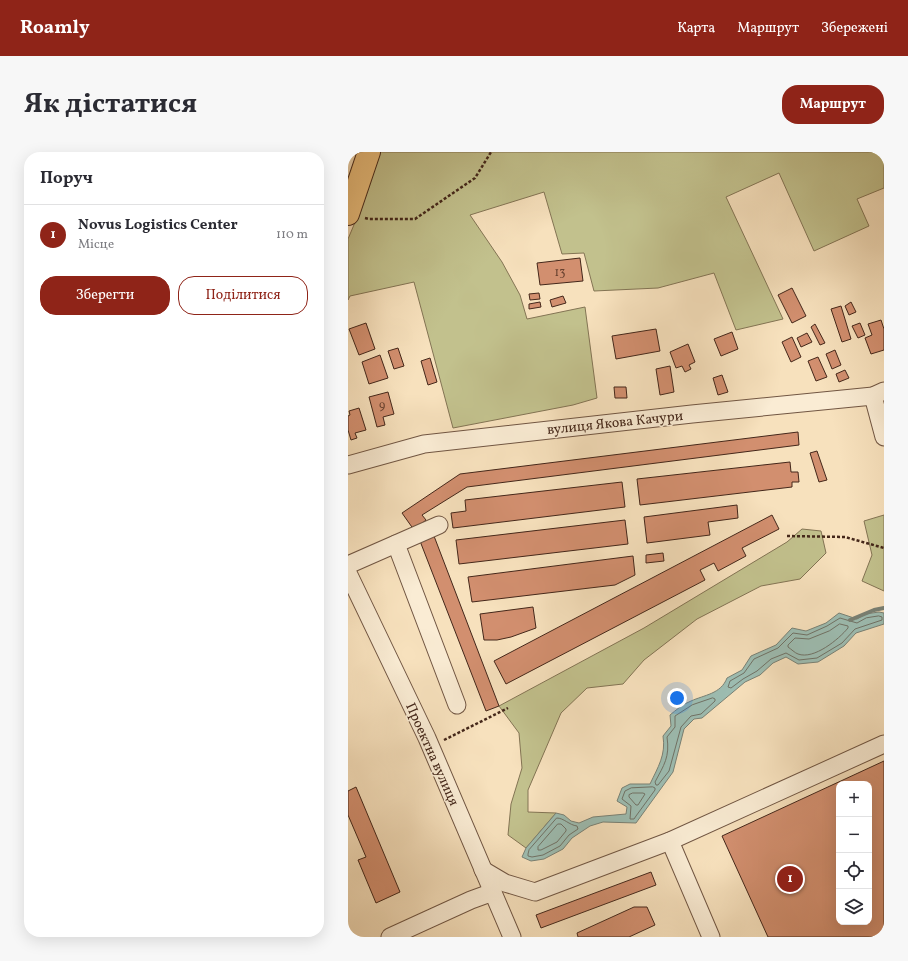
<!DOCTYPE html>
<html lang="uk">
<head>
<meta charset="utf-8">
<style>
	body { margin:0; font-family:Vollkorn,serif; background:#f7f7f7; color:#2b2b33 }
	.controls { position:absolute; right:12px; bottom:12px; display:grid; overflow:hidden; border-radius:8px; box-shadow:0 4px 16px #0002 }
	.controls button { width:36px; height:36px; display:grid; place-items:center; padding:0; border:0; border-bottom:1px solid #e1e1e2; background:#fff; color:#2b2b33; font:20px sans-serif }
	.you { position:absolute; left:329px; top:546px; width:14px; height:14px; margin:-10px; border:3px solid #fff; border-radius:50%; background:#1a73e8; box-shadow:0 0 0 6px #1a73e833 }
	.badge { display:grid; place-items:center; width:26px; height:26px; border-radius:50%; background:#8f2418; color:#fff; font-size:13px; font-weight:700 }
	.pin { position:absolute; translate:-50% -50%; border:2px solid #fff; box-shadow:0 1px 4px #0006 }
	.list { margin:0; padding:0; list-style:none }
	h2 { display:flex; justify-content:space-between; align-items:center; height:52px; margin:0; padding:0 16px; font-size:17px }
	h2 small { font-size:13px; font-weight:400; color:#7c7c81 }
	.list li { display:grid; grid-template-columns:26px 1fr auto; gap:12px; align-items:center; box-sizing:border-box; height:60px; padding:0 16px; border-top:1px solid #e1e1e2 }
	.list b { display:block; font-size:15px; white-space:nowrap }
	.list p { margin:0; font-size:13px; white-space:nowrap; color:#7c7c81 }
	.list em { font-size:13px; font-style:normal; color:#7c7c81 }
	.actions { display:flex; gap:8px; padding:12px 16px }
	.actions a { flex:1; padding:9px 0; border:1px solid #8f2418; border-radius:16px; text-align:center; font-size:14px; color:#8f2418 }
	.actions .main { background:#8f2418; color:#fff }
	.icon { flex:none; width:22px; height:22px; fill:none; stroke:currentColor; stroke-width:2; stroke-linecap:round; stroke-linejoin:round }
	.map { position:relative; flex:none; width:536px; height:785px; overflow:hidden; border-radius:16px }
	header { display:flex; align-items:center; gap:24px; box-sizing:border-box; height:56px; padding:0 20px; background:#8f2418; color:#fff }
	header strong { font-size:19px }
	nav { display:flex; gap:22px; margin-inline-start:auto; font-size:14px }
	.intro { display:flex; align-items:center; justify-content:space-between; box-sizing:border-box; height:96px; padding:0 24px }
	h1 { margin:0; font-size:28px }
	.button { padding:10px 18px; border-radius:16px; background:#8f2418; color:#fff; font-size:14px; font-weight:700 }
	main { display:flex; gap:24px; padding:0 24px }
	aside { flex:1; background:#fff; border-radius:16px; box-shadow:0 4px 16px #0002 }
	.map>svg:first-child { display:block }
</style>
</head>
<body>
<header>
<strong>Roamly</strong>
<nav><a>Карта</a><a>Маршрут</a><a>Збережені</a></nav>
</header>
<div class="intro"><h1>Як дістатися</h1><a class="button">Маршрут</a></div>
<main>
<aside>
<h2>Поруч<small></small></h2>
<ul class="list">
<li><span class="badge">1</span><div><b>Novus Logistics Center</b><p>Місце</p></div><em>110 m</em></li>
</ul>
<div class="actions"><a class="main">Зберегти</a><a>Поділитися</a></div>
</aside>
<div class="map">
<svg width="536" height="785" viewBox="0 0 536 785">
	<rect width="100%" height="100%" fill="#f7e1bd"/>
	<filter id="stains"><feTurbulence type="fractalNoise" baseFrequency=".005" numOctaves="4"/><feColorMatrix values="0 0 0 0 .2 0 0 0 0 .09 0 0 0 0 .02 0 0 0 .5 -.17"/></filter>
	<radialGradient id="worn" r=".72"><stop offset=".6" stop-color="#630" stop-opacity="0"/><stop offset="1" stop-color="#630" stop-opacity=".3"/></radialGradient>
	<g fill="#c2c18d" stroke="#837454">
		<polygon points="30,0 536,0 536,36 509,47 521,74 466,99 431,21 378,45 435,167 388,178 366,121 310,136 246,139 236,101 214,102 196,40 122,63 154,110 172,143 179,167 237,155 249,246 225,253 105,276 66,130 2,144 0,148 0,87 8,68"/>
		<polygon points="536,363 536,439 514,429 524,403 516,369"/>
		<polygon points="454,377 473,379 478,401 452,427 413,434 349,467 296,508 275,532 239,536 213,561 180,638 180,660 208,661 178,696 160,683 163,652 174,616 171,581 151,554 296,476 439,390"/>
	</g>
	<path fill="#9dbdb2" stroke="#798175" d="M 531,460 L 536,461 L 536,472 L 508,481 L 496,494 L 470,510 L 450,512 L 438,505 L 425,511 L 412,523 L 397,530 L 354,566 L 346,567 L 336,577 L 325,620 L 288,671 L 255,670 L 242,674 L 224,686 L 215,697 L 196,707 L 183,709 L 174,705 L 178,696 L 208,661 L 216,663 L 223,669 L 231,671 L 245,665 L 278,662 L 279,655 L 269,649 L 274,636 L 282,632 L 302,632 C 310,615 318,603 315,584 L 323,574 L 322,563 C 328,558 335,552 343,549 C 356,543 373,542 379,526 L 394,518 L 403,504 L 428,493 L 444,476 L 458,479 L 478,471 L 491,461 L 509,467 L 517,462 Z"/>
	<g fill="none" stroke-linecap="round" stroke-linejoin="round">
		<g stroke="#707266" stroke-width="1">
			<polygon points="531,464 534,465 534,468 507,477 494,491 469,506 451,508 438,501 423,507 409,519 395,527 383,536 380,535 382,529 396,521 406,507 430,496 445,481 459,483 479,474 492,466 509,471 518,466"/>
			<path d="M 492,472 L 500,474 L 500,476 C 491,487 466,508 450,502 C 447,501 443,497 440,495 L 440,493 L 447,486 L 461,487 L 481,479 Z"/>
			<path d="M 365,546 L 367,547 L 367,549 L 353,562 L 343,564 L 333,575 L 321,619 L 310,633 L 308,633 L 307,630 C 316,613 322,605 319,585 L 327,575 L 327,564 L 344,553 Z"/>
			<polygon points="305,635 307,636 307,638 288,664 286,667 282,667 283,654 274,647 277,639 283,636"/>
			<polygon points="285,641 295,641 297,642 290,653 288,653 281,645 281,643"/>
			<path d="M 209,666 C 216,666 221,673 229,674 L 230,677 L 221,683 L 212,694 L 195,703 L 184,705 L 180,704 L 180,702 L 181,698 Z"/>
			<polygon points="210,672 213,672 218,677 218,679 209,690 193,698 190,698 190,695"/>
		</g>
		<polyline stroke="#798175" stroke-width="4" points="502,468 526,458 536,456"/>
	</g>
	<g fill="#d28f6f" stroke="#44271a" fill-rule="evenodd">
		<polygon points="232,106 235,129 192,133 189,111"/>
		<polygon points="444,136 458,164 444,171 430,143"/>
		<polygon points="191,141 192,147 182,148 181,142"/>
		<polygon points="215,144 218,151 204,155 202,148"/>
		<polygon points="192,150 193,155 181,157 181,152"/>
		<polygon points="503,150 508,160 501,163 497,154"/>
		<polygon points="493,154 503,187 494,190 483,157"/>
		<polygon points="533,168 536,177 536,198 523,202 517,186 524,183 520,172"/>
		<polygon points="18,171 27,197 11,203 1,177"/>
		<polygon points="512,171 517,183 510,186 504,174"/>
		<polygon points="467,172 477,191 472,193 463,175"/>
		<polygon points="308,177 312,199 268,207 264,184"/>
		<polygon points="384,180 390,197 373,204 366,187"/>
		<polygon points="459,181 464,190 453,195 449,186"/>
		<polygon points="444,185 453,205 443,210 434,190"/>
		<polygon points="340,192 347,210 341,213 343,217 337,220 334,214 328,216 322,200"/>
		<polygon points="50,196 56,214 46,217 40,199"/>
		<polygon points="487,198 493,213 484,217 478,202"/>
		<polygon points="32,203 40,226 21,232 14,210"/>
		<polygon points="470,205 479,225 468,229 460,209"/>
		<polygon points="82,206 89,230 80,233 73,209"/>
		<polygon points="322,214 326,240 312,243 308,217"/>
		<polygon points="497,218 501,226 491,230 488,222"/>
		<polygon points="374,223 380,240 370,243 365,226"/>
		<polygon points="266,235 278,235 279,246 267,246"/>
		<polygon points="40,240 46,262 35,265 37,273 29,275 21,245"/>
		<polygon points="11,256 18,278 7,281 9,286 3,288 0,278 0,264 2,263 1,259"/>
		<polygon points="450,280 451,293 119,335 74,363 78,368 66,378 54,361 112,322"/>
		<polygon points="469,299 479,328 471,330 462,301"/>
		<polygon points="442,310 443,320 450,320 451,330 444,330 444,335 292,353 289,327"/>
		<polygon points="274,330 277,355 105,376 103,361 118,359 117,348"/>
		<polygon points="389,353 390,366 360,370 362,383 299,391 296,365"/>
		<polygon points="424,363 431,377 394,396 398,404 370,419 366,411 352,418 357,428 158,532 146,509"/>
		<polygon points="277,368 280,392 111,412 108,388"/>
		<polygon points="86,384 151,554 138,559 72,389"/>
		<polygon points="315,401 316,409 298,411 298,403"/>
		<polygon points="285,404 287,423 267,433 124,450 120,425"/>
		<polygon points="185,455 188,476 163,485 149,488 136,488 132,462"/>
		<path d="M 536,609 L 536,785 L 420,785 L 374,684 ZM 491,632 L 521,632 L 521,770 L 491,770 Z"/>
		<polygon points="8,635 52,740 28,751 10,708 18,705 0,663 0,639"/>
		<polygon points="303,720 308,733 193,776 188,763"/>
		<polygon points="286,755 299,755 307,773 281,785 230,785 229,781"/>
	</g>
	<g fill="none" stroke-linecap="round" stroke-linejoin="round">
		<g stroke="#715643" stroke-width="19">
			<g id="minor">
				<polyline points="525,244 536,285"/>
				<polyline points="0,313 76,292 344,262 525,244 536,239"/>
				<polyline points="48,392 109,553"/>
				<polyline points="0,413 91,373"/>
				<polyline points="0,421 79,586 164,785"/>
				<polyline points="322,689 363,785"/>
				<polyline points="135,718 157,731 187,740 322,689 536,592"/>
				<polyline points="42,785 123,748 145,740"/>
			</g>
		</g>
		<g stroke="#44271a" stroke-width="24">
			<polyline id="highway" points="0,62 21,0"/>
		</g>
		<g stroke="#44271a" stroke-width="2.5" stroke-dasharray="3 2" stroke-linecap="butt">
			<polyline points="17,66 21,67 67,67 127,26 143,0"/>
			<polyline points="439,384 497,385 536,396"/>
			<polyline points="96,588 160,556"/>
		</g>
		<use href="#minor" stroke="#faecd4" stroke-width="17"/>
		<use href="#highway" stroke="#ecc07e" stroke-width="22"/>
	</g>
	<g text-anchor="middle" stroke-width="3" stroke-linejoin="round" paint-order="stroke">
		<g font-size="12" fill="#68412f">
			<text x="212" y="124">13</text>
			<text x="34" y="257">9</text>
		</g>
		<g font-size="14" fill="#44271a" stroke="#faecd4">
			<text transform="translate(267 270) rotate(-6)" y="5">вулиця Якова Качури</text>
			<text transform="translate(85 602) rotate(66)" y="5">Проектна вулиця</text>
		</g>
	</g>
	<rect width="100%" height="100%" filter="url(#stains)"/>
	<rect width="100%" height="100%" fill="url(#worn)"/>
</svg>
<div class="controls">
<button>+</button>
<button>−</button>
<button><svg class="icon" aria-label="locate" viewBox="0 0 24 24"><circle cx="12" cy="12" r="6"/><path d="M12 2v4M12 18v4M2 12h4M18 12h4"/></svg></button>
<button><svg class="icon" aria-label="layers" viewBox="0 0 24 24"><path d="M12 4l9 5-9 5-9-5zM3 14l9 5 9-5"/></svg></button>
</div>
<div class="you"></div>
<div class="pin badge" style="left:442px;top:727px">1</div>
</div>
</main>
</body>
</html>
